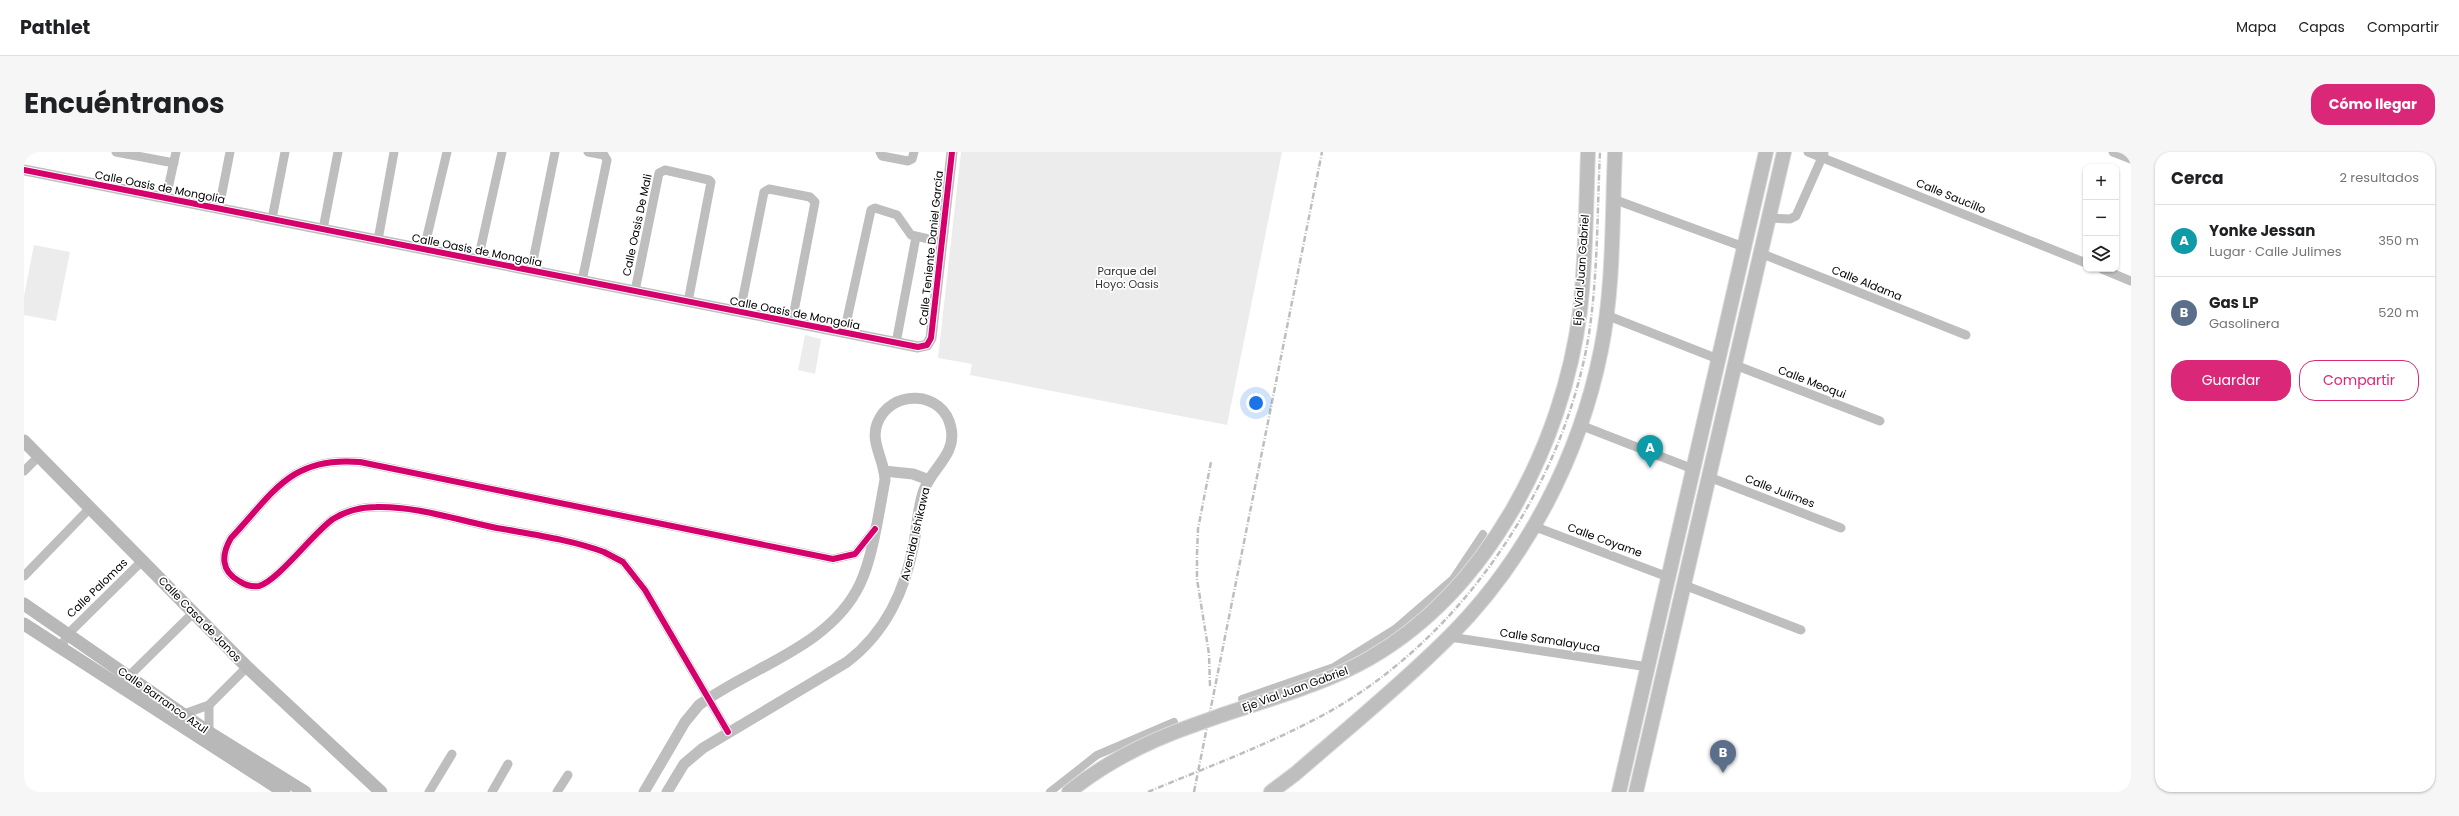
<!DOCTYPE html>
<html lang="es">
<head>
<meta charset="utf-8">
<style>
	body { margin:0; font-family:Poppins,sans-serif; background:#f6f6f6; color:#202124 }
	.controls { position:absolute; right:12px; top:12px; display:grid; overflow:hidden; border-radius:8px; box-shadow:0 1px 3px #0004 }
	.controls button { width:36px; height:36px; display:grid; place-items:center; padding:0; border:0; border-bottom:1px solid #e0e0e0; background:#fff; color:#202124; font:20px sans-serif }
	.you { position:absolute; left:1232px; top:251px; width:14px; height:14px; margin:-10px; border:3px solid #fff; border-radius:50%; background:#1a73e8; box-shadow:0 0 0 6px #1a73e833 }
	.badge { display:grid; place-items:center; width:26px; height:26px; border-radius:50%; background:#db2777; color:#fff; font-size:13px; font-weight:700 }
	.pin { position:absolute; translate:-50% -33px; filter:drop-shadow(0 1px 2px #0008) }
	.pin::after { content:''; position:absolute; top:21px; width:14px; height:12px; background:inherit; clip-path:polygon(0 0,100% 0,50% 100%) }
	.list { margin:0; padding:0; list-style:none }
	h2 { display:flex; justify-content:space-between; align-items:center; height:52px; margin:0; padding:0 16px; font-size:17px }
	h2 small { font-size:13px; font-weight:400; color:#757577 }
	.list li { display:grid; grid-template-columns:26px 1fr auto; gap:12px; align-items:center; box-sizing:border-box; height:72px; padding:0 16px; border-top:1px solid #e0e0e0 }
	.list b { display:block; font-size:15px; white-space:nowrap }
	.list p { margin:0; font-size:13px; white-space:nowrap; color:#757577 }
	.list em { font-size:13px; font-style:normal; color:#757577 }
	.actions { display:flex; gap:8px; padding:12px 16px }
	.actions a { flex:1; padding:9px 0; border:1px solid #db2777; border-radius:16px; text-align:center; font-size:14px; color:#db2777 }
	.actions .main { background:#db2777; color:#fff }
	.icon { flex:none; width:22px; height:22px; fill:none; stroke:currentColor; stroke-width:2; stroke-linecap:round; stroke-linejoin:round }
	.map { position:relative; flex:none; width:2107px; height:640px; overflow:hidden; border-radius:16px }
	header { display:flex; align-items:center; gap:24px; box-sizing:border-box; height:56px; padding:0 20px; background:#fff; border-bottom:1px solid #e0e0e0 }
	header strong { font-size:19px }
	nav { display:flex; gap:22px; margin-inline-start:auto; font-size:14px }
	.intro { display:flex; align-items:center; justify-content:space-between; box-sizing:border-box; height:96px; padding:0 24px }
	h1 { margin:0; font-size:28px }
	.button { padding:10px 18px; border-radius:16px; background:#db2777; color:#fff; font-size:14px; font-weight:700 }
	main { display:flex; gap:24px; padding:0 24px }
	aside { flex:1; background:#fff; border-radius:16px; box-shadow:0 1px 3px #0004 }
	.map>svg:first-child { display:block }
</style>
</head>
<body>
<header>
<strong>Pathlet</strong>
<nav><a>Mapa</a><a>Capas</a><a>Compartir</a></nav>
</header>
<div class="intro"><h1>Encuéntranos</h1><a class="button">Cómo llegar</a></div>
<main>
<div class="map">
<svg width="2107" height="640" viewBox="0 0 2107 640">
	<rect width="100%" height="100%" fill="#fff"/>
	<g fill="#ececec">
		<polygon points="937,0 1258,0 1203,273 946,223 948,212 914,206"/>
		<polygon points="10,93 46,100 32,169 0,163 0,144"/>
		<polygon points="781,183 797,187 791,222 774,218"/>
	</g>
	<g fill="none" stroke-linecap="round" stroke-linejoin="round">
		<g stroke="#bfbfbf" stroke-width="8">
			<polyline points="1218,547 1310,515 1371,477 1429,427 1459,382"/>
			<polyline points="1026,640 1073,603 1150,570"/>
		</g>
		<g stroke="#dbdbdb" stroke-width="16">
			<g id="primary">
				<path d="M 1198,563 C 1248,546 1301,532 1346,506 C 1465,437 1539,292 1556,159 C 1562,107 1562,53 1564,0"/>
				<path d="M 1045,640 C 1083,609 1124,589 1170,573"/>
				<path d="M 1247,640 L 1271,622 C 1323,577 1377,533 1425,485 C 1502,408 1556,304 1577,198 C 1590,134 1588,66 1591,0"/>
				<polyline points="1595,640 1742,0"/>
				<polyline points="1612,640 1760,0"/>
			</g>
		</g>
		<g stroke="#bebebe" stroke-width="9">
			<polyline points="92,0 150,11"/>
			<polyline points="856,0 858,4 884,9 888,7 890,0"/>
			<polyline points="1784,0 2062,111"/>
			<polyline points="2089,0 2107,7"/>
			<polyline points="142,46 152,0"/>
			<polyline points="1589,47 1720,95"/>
			<polyline points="195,56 206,0"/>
			<polyline points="1744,66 1766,67 1772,64 1800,1"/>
			<polyline points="248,67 261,0"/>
			<polyline points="299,77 314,0"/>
			<polyline points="354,88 370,0"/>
			<polyline points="400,97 423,0"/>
			<polyline points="1736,101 1942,183"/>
			<polyline points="454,108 478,0"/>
			<polyline points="2078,117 2107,129"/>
			<polyline points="507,119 531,0"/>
			<polyline points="558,129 583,8 580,3 564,0"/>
			<polyline points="611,139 635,21 641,18 685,28 687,30 664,150"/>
			<polyline points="716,160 740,40 745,37 786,45 791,50 768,170"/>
			<polyline points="1582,163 1694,207"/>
			<polyline points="820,181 847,58 851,56 873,63 887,83 918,90"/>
			<polyline points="872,191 892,85"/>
			<polyline points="1711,213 1856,269"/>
			<polyline points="1556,273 1669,317"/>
			<polyline points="0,319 15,304"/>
			<polyline points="1685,325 1817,376"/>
			<polyline points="1509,374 1644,425"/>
			<polyline points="0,424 66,356"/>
			<polyline points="1660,433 1777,478"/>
			<polyline points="1426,485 1624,515"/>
			<polyline points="37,495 44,482 119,408"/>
			<polyline points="104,525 169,461"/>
			<polyline points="185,553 185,583"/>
			<polyline points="157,563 185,553 223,515"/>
			<path d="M 704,580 L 621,438 L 599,410 L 580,400 C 545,387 505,382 468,375 C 430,367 391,354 352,355 C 337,355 322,359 309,367 C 289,381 254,429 235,434 C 229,435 221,433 215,429 C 197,419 197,403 207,386 C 250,340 267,304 336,310 L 809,407 L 831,402 L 851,377"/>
			<polyline points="405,640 428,602"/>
			<polyline points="468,640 484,612"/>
			<polyline points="533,640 544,623"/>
		</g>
		<g stroke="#bebebe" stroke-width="11">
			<polyline points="0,18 894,195 903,193 907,186 928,0"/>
			<polyline points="860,319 889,322 905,328"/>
			<path d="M 620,640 L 661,570 L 675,553 C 728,514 806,495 836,432 C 849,405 855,359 861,328 C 861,309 846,291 853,272 C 866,236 920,238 927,276 C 933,302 908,316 900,338 C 894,354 893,374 890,391 C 881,439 862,480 823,510 L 679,596 L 660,612 L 643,640"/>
		</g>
		<g stroke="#b8b8b8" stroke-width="13">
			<polyline points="0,289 223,515 357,640"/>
			<polyline points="0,452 186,581 281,640"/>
			<polyline points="0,472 260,640"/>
		</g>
		<use href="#primary" stroke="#bebebe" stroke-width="14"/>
		<g stroke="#bebebe" stroke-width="2.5" stroke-dasharray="6 2 1 2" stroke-linecap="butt">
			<polyline points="1186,534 1185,502 1173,427 1173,402 1174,377 1187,310"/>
			<path d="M 1124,640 C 1183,615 1244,593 1301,562 C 1436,488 1537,339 1564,188 C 1574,127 1573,62 1576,0"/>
			<polyline points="1170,640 1298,0"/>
		</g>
		<g stroke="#dbdbdb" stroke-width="16" stroke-linecap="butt">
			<polyline id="primary-bridge" points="1170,573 1198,563"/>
		</g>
		<use href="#primary-bridge" stroke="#bebebe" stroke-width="14"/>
		<g stroke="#fff" stroke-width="8">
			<g id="cycleway">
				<polyline points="0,18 894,195 903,193 907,186 928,0"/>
				<path d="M 704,580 L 621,438 L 599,410 L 580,400 C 545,387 505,382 468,375 C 430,367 391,354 352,355 C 337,355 322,359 309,367 C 289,381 254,429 235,434 C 229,435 221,433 215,429 C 197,419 197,403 207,386 C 250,340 267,304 336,310 L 809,407 L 831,402 L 851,377"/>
			</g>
		</g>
		<use href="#cycleway" stroke="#d6006c" stroke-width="6"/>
	</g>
	<g text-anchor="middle" stroke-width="3.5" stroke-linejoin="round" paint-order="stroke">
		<g font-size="11" fill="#000" stroke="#fff">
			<text transform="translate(136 35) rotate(11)" y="4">Calle Oasis de Mongolia</text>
			<text transform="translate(1927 44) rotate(22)" y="4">Calle Saucillo</text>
			<text transform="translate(613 73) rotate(-78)" y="4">Calle Oasis De Mali</text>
			<text transform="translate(907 96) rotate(-84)" y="4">Calle Teniente Daniel García</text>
			<text transform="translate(453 98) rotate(11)" y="4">Calle Oasis de Mongolia</text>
			<text transform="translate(1557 118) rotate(-86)" y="4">Eje Vial Juan Gabriel</text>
			<text transform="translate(1843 131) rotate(22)" y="4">Calle Aldama</text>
			<text transform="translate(771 161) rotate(11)" y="4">Calle Oasis de Mongolia</text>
			<text transform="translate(1788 230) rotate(21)" y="4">Calle Meoqui</text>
			<text transform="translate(1756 339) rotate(21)" y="4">Calle Julimes</text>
			<text transform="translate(891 382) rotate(-77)" y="4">Avenida Ishikawa</text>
			<text transform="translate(1581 388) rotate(20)" y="4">Calle Coyame</text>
			<text transform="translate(73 436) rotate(-44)" y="4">Calle Palomas</text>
			<text transform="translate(176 467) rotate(46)" y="4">Calle Casa de Janos</text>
			<text transform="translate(1526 488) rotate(9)" y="4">Calle Samalayuca</text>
			<text transform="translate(1271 537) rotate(-20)" y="4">Eje Vial Juan Gabriel</text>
			<text transform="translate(139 548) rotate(35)" y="4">Calle Barranco Azul</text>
		</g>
		<g font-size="11" fill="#333" stroke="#fff">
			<text x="1103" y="123">Parque del<tspan x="1103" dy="13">Hoyo: Oasis</tspan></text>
		</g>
	</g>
</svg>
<div class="controls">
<button>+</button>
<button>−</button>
<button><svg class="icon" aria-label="layers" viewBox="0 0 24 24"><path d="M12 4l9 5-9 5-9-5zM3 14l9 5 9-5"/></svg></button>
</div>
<div class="you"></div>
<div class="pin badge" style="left:1626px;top:316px;background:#0f9aa8">A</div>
<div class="pin badge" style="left:1699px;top:621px;background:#5c6f8a">B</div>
</div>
<aside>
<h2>Cerca<small>2 resultados</small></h2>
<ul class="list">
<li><span class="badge" style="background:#0f9aa8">A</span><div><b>Yonke Jessan</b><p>Lugar · Calle Julimes</p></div><em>350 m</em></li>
<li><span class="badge" style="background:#5c6f8a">B</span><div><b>Gas LP</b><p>Gasolinera</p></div><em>520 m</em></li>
</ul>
<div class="actions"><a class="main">Guardar</a><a>Compartir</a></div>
</aside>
</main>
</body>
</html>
